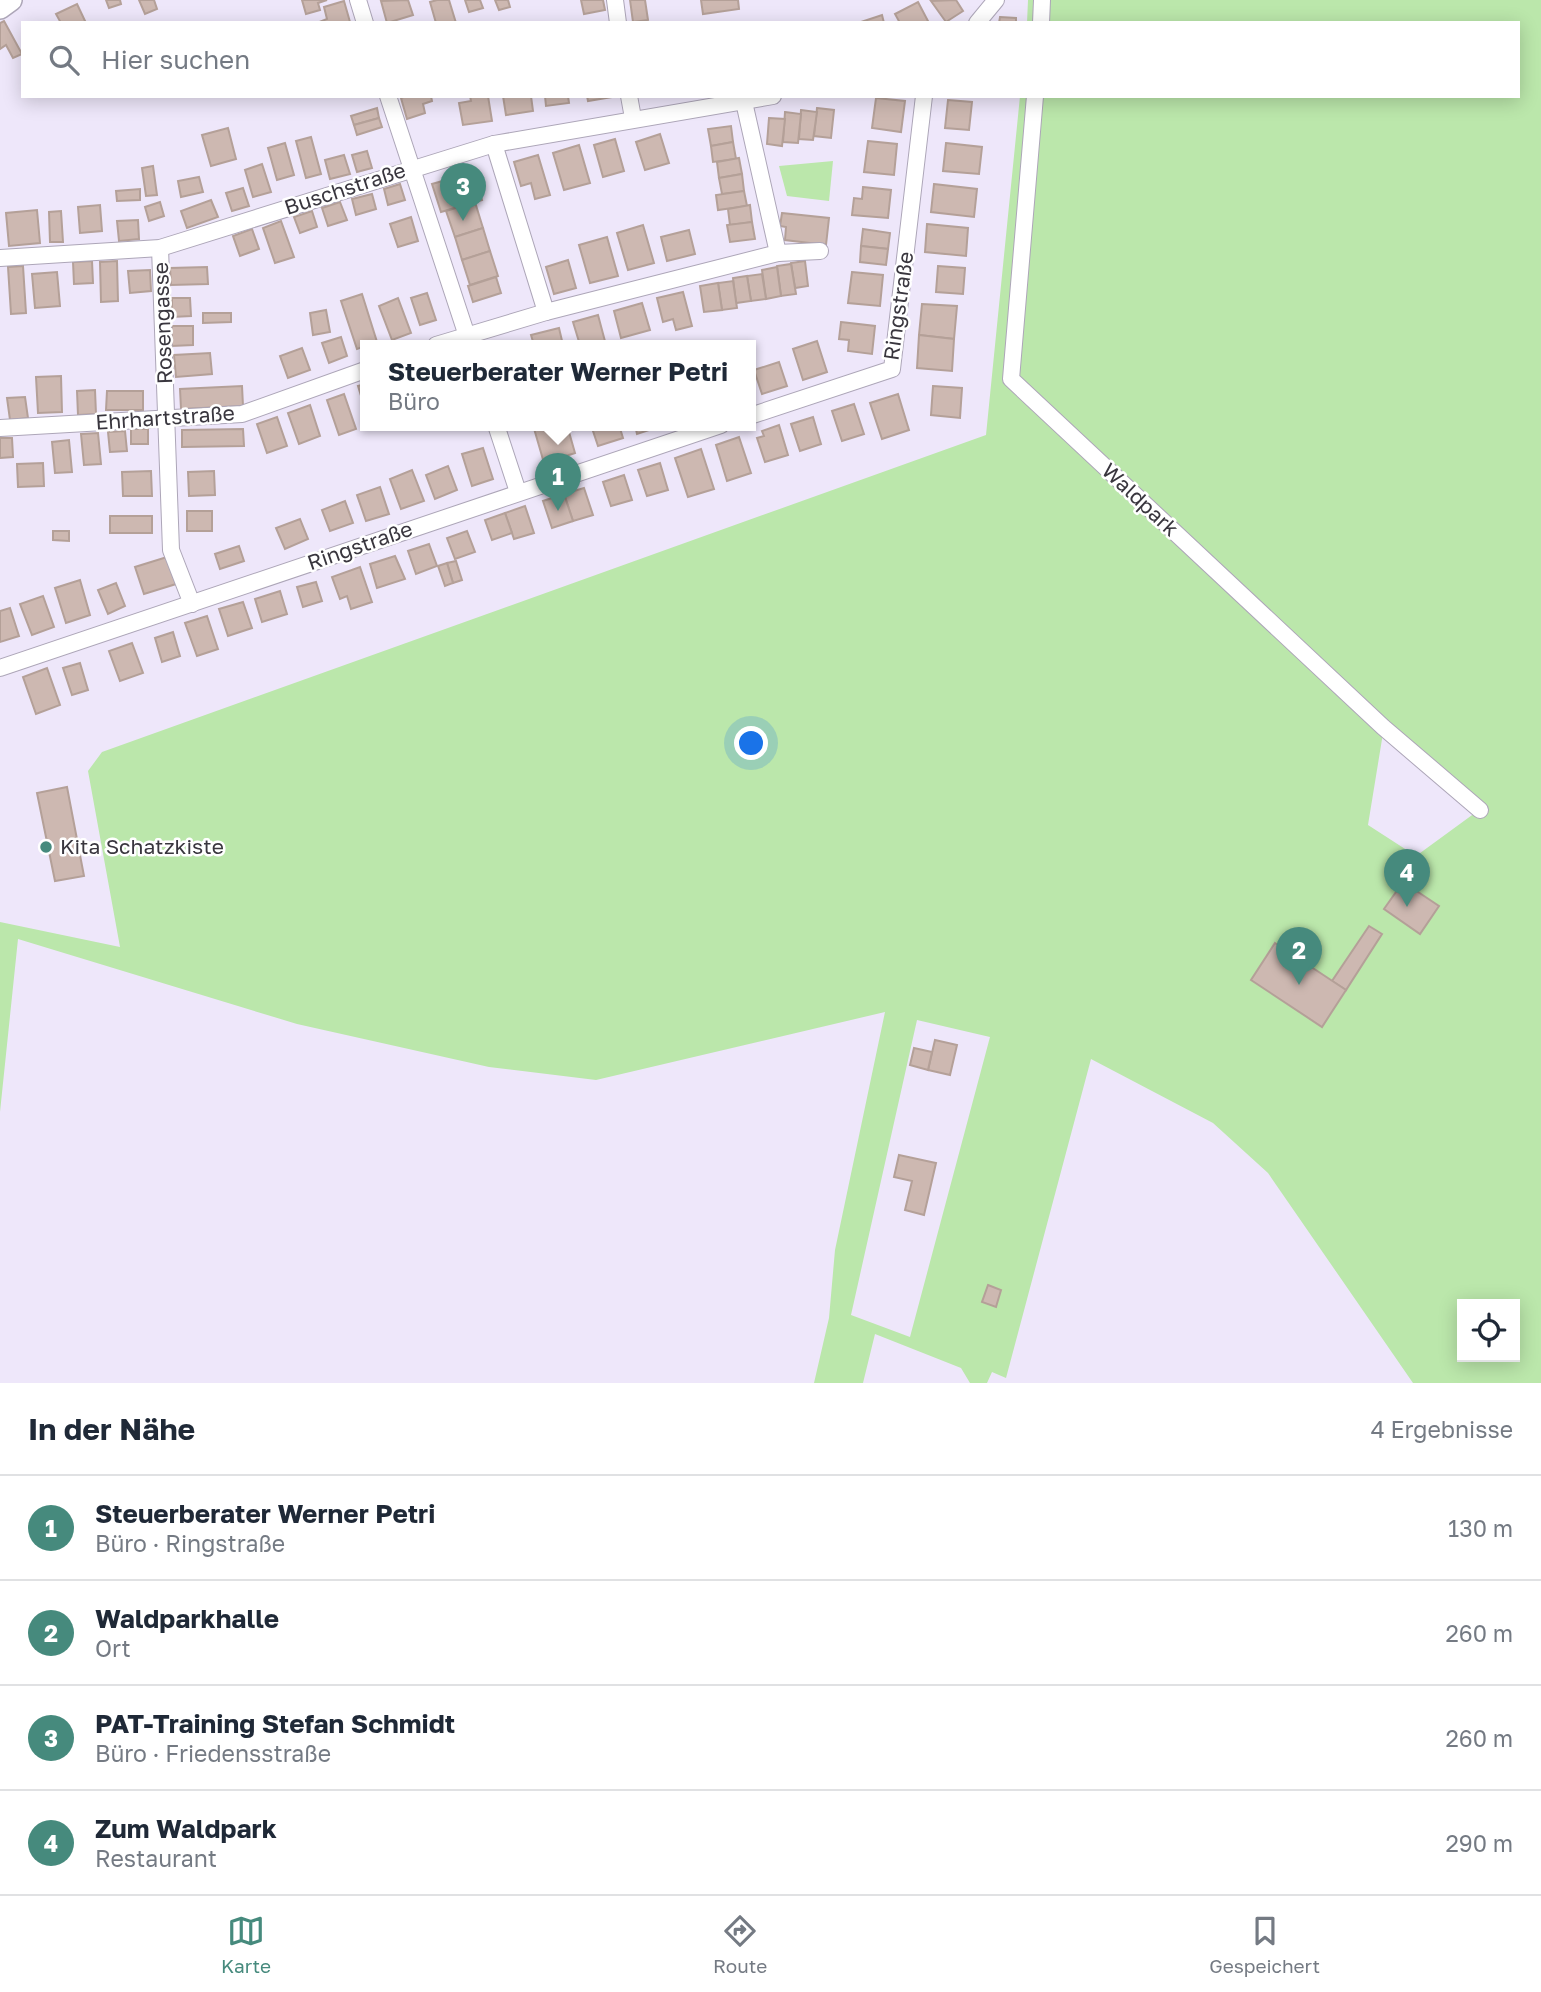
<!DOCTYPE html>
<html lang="de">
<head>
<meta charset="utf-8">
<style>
	body { margin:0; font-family:"Golos Text",sans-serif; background:#f6f6f7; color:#1f2937 }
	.controls { position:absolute; right:21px; bottom:21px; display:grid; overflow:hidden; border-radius:0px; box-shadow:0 4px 18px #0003 }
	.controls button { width:63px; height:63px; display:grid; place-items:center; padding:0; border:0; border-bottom:2px solid #e0e1e3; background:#fff; color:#1f2937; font:35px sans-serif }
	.you { position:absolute; left:752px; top:744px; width:24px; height:24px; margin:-18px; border:5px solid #fff; border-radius:50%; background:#1a73e8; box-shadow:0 0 0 10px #1a73e833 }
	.badge { display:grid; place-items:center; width:46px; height:46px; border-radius:50%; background:#468a7d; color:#fff; font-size:23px; font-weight:700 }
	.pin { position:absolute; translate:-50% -58px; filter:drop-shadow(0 2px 4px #0008) }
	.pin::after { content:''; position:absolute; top:37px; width:24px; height:21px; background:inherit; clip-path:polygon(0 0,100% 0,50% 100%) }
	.popup { position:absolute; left:360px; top:340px; width:396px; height:91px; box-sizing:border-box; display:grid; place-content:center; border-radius:0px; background:#fff; filter:drop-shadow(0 2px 5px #0005); font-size:23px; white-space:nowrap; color:#747a83 }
	.popup b { font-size:26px; color:#1f2937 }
	.popup::after { content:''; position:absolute; left:50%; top:100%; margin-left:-14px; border:14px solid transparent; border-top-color:#fff }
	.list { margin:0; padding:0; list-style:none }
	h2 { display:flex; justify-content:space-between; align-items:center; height:91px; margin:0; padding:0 28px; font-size:30px }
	h2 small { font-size:23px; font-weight:400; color:#747a83 }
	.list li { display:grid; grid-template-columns:46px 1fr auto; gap:21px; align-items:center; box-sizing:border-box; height:105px; padding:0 28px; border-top:2px solid #e0e1e3 }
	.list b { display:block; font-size:26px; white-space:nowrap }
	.list p { margin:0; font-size:23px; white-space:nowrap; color:#747a83 }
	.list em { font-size:23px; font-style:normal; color:#747a83 }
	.icon { flex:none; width:38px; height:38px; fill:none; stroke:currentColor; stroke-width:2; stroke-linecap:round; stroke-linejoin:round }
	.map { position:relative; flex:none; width:1541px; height:1383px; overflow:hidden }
	.search { position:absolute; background:#fff; box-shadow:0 4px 18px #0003; left:21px; right:21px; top:21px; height:77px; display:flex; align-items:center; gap:18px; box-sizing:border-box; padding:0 24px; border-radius:0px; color:#747a83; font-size:26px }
	.sheet { height:511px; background:#fff }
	nav { display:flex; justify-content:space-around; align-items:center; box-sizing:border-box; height:98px; border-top:2px solid #e0e1e3; background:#fff; font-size:19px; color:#747a83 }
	nav a { display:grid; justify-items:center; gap:4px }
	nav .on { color:#468a7d }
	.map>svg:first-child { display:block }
</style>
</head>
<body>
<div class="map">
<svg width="1541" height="1383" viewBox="0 0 1541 1383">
	<rect width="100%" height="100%" fill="#eee7fa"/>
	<g fill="#bbe7ab" fill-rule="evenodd">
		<path d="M 1028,0 L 1541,0 L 1541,1383 L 1413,1383 L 1268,1173 L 1213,1123 L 1091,1059 L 1006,1378 L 992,1372 L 987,1383 L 970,1383 L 961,1368 L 875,1334 L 863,1383 L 814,1383 L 829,1318 L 835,1250 L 885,1012 L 596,1080 L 489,1067 L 297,1024 L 18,939 L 0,1112 L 0,922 L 120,947 L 88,771 L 102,752 L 986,435 L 1020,96 L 1518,96 L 1518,23 L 1027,23 ZM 1384,727 L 1479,810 L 1416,856 L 1368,825 ZM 917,1020 L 990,1037 L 910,1337 L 851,1315 ZM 1462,1304 L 1515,1304 L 1515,1357 L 1462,1357 Z"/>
		<polygon points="833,161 829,201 787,196 779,166"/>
	</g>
	<g fill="#cdb8b1" stroke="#b4a098" stroke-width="2">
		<polygon points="106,0 120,0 121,4 109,8"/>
		<polygon points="139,0 154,0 157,9 145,14"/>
		<polygon points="302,0 327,0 318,3 320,10 306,14"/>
		<polygon points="408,0 413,15 387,23 381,1"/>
		<polygon points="437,0 449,0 456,23 436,23 430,2"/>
		<polygon points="465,0 480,0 483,8 469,12"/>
		<polygon points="495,0 508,0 510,7 499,10"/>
		<polygon points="581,0 603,0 605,10 584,14"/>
		<polygon points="630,0 645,0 648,20 633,22"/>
		<polygon points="701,0 738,0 739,9 703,14"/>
		<polygon points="956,0 963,11 946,22 931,1"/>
		<polygon points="344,1 350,22 317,23 327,19 324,7"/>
		<polygon points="918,2 929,23 900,23 895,14"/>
		<polygon points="77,4 86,23 61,23 56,14"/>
		<polygon points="882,15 884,23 861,23 861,22"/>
		<polygon points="1000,17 1016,18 1016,23 999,23"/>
		<polygon points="4,21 22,54 13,58 6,45 0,49 0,23"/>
		<polygon points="406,96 431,96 432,101 423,104 425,113 407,119 401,98"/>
		<polygon points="470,96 488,96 492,121 463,125 459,103 471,101"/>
		<polygon points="503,96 531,96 533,111 506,115"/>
		<polygon points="545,96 568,96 569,103 546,106"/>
		<polygon points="587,96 618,96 588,101"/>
		<polygon points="876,98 905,101 901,132 872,128"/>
		<polygon points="948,100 972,102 969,130 945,128"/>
		<polygon points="377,108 379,118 354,125 351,116"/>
		<polygon points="817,108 834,110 831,138 814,136"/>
		<polygon points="801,110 817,112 813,140 799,139"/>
		<polygon points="785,112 801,114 798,143 783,142"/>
		<polygon points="379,118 382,127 357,135 354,125"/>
		<polygon points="769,118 785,119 782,146 767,144"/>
		<polygon points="731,126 733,142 711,146 708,129"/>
		<polygon points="228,128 236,159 211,166 202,135"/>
		<polygon points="660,134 669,163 645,170 636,142"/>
		<polygon points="311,137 321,174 306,178 296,141"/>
		<polygon points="615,139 624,171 603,177 594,145"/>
		<polygon points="868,141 897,144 894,175 864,172"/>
		<polygon points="733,142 736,159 713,162 711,146"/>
		<polygon points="285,143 294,175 277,180 268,148"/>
		<polygon points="946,143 982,147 979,174 943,171"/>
		<polygon points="579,145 590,183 564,190 553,153"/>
		<polygon points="367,151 372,168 357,172 352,155"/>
		<polygon points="344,155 350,174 330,179 325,160"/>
		<polygon points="538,155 550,195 535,199 531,183 521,186 514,162"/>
		<polygon points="739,158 742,174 719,178 717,162"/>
		<polygon points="262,164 271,192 253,197 245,170"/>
		<polygon points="153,166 157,195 146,196 142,168"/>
		<polygon points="474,172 482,200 441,212 432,184"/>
		<polygon points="742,174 744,191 722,194 719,178"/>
		<polygon points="199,177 203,192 181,197 178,181"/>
		<polygon points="400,184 405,200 388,205 384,189"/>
		<polygon points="934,184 977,189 974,217 931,212"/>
		<polygon points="863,187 891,190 888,218 852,215 854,198 862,199"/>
		<polygon points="243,188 249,206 232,211 226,193"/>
		<polygon points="140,189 140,200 117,201 116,191"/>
		<polygon points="744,191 747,206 718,210 716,195"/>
		<polygon points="372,194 376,209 356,215 352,199"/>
		<polygon points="211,200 218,217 187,228 181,211"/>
		<polygon points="160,202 164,216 149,221 145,207"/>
		<polygon points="340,202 347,220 328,226 322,208"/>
		<polygon points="475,202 483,228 455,237 446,211"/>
		<polygon points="100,205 102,231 80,233 78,207"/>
		<polygon points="750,205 752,222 730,225 728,209"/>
		<polygon points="37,210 40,243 9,246 6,213"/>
		<polygon points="61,211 63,242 50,242 49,212"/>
		<polygon points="312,211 317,227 300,233 294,217"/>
		<polygon points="782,213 829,218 826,245 785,240 786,227 780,226"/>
		<polygon points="411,217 418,241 398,247 390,224"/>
		<polygon points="138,220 139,239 119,241 117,221"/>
		<polygon points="281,221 294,257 275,263 263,228"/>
		<polygon points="752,222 755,239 730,242 727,225"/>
		<polygon points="927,224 968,228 966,256 925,252"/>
		<polygon points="643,225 654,263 628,270 617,233"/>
		<polygon points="483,228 490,251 462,260 455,237"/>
		<polygon points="252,229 259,249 240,256 233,236"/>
		<polygon points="863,229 890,233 888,249 861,246"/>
		<polygon points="689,230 695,254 667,261 661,237"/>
		<polygon points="607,237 618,276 590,283 579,245"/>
		<polygon points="861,246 888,249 886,265 860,262"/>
		<polygon points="490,251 498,276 470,285 462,260"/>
		<polygon points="568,260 576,288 554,294 546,267"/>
		<polygon points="92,261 93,283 74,284 73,262"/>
		<polygon points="117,261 118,301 101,302 100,262"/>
		<polygon points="805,261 808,286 795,288 791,263"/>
		<polygon points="791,264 796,294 781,296 777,266"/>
		<polygon points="23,266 26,313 11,314 8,267"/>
		<polygon points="938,266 965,268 963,294 936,292"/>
		<polygon points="207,267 208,284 171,285 170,268"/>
		<polygon points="777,267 781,296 766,299 762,270"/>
		<polygon points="150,270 151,291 130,293 128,271"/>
		<polygon points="57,272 60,306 35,308 32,274"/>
		<polygon points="852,272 883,275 880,306 848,303"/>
		<polygon points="762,274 766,299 751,301 747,276"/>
		<polygon points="747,276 751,301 736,303 733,278"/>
		<polygon points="496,277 501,293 473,302 468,286"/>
		<polygon points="733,281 737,308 722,310 718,283"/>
		<polygon points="718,283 722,310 704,312 700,286"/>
		<polygon points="683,292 692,326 676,330 673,319 663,322 657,298"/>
		<polygon points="427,293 436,320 420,325 411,298"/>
		<polygon points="362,294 377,342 357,349 341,301"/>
		<polygon points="172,298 190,298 191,316 172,317"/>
		<polygon points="398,298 411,333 392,340 379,306"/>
		<polygon points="642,303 650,330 621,338 614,311"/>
		<polygon points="922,304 957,306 954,339 919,335"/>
		<polygon points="326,310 330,332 313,335 310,313"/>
		<polygon points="203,313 231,313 231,322 203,323"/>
		<polygon points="598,315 606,345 580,345 573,322"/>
		<polygon points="841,322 875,326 872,354 848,351 849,340 839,339"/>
		<polygon points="172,326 193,326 193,345 172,346"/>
		<polygon points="559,328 563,345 534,345 531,335"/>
		<polygon points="919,335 954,339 952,371 917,368"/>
		<polygon points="341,337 347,356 329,363 322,343"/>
		<polygon points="817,341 827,372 803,380 793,349"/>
		<polygon points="302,348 310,370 288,378 280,356"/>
		<polygon points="210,353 212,374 176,377 174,355"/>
		<polygon points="779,362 787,386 762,394 754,370"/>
		<polygon points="61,376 62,412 38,413 36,377"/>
		<polygon points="365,384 365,409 358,386"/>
		<polygon points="242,386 243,406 181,409 180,389"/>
		<polygon points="933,386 962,388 960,418 931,415"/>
		<polygon points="95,390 96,414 78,415 77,391"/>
		<polygon points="107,391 143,391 143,410 106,410"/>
		<polygon points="344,394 356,429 339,435 327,400"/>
		<polygon points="898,394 909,430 882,439 870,403"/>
		<polygon points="25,397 28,418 10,420 7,398"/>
		<polygon points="854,404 864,434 842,441 832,411"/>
		<polygon points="310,405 320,436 299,444 288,413"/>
		<polygon points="277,417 287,446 267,453 257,424"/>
		<polygon points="813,417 821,444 800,451 791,424"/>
		<polygon points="533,425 567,425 575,453 544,463"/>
		<polygon points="591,425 619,425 623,438 598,446"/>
		<polygon points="635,425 664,425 637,434"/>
		<polygon points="779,425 788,455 765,462 757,438 764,436 762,431"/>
		<rect x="131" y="429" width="17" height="15"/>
		<polygon points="243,429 244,446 182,447 182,430"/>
		<polygon points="125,431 127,451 110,452 108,432"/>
		<polygon points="98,433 101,464 84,465 81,434"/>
		<polygon points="739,437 751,473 727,481 716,445"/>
		<polygon points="0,438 12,438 13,457 0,458"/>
		<polygon points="69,440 72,472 55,473 52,442"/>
		<polygon points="483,448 493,479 472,486 462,454"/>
		<polygon points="701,449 714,489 688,497 675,458"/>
		<polygon points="43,463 44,486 18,487 17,464"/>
		<polygon points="660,463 668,490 647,496 638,470"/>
		<polygon points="448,466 457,490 435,499 426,475"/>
		<polygon points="412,470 424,501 401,509 390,479"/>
		<polygon points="151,471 152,496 123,496 122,472"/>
		<polygon points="214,471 215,495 189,496 188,472"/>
		<polygon points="624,475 632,500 611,506 603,482"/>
		<polygon points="380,487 389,514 366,521 357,495"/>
		<polygon points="584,488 593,515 573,521 564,494"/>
		<polygon points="564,494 573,521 552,528 543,501"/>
		<polygon points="345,501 353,523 330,531 322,510"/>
		<polygon points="525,506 534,533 514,539 505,513"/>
		<rect x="187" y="511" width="25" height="20"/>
		<polygon points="505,513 512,533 492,540 485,520"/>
		<rect x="110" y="516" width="42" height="17"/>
		<polygon points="300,519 308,539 285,549 276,528"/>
		<polygon points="53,531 69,531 69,541 53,540"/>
		<polygon points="467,531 475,552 455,559 447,538"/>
		<polygon points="429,544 437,566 416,574 408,551"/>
		<polygon points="239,546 244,561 220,569 215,554"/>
		<polygon points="395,556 405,579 377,588 370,564"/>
		<polygon points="167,557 176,584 144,594 135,567"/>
		<polygon points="456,561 462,580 453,583 447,563"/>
		<polygon points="447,563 453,583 445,586 438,566"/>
		<polygon points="360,567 372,602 351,609 347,596 340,599 332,577"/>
		<polygon points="80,580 90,615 66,623 55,588"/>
		<polygon points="316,582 322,601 303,607 297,587"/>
		<polygon points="116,583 125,606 108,614 98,590"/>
		<polygon points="280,591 287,614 262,622 255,599"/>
		<polygon points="43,596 54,627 32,635 20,604"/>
		<polygon points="243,602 252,628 228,636 219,609"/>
		<polygon points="10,608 19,636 0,642 0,611"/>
		<polygon points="207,616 218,649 197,656 185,623"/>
		<polygon points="173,632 180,656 162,662 155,638"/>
		<polygon points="132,643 143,673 120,681 109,651"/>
		<polygon points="80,663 88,690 72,695 63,668"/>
		<polygon points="47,668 60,705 36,714 23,677"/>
		<polygon points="67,787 84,876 55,881 37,793"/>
		<polygon points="1403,882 1439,906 1420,934 1384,909"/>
		<polygon points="1369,926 1382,934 1346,990 1332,981"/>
		<polygon points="1275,943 1346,990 1322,1027 1251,980"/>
		<polygon points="935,1040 957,1045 950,1075 928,1070"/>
		<polygon points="914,1048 932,1052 928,1070 910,1065"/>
		<polygon points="899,1155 936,1163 924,1215 905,1210 912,1181 894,1177"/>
		<polygon points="988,1285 1001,1290 996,1307 982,1302"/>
	</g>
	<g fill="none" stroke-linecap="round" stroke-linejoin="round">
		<g stroke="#ada6b8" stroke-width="18">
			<g id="minor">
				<polyline points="358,0 365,23"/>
				<polyline points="615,0 618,23"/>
				<polyline points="977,23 996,0"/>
				<polyline points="1041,23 1042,0"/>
				<polyline points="388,96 470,345"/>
				<polyline points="629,96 633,118"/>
				<polyline points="1035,96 1011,379 1383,727 1480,810"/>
				<polyline points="494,144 546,312"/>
				<polyline points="160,248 171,550 192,604"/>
				<polyline points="778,253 820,251"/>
				<polyline points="0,258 160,248 494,144 773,96"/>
				<polyline points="436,345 546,312 778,253 744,102"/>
				<polyline points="750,416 892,369 924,96"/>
				<polyline points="496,425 518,492"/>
				<polyline points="0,428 242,414 365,370"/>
				<polyline points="0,668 721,425"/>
			</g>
		</g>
		<g stroke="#ada6b8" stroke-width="24">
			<polyline id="major" points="0,8 11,0"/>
		</g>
		<use href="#minor" stroke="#fff" stroke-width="16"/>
		<use href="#major" stroke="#fff" stroke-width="21"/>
	</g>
	<circle fill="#468a7d" stroke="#fff" stroke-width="2.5" cx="46" cy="847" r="7"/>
	<g text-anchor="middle" stroke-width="5" stroke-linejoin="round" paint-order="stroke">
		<g font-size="21" fill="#39363e" stroke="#fff">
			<text transform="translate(345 189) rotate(-18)" y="7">Buschstraße</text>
			<text transform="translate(899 306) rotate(-82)" y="7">Ringstraße</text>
			<text transform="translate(163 323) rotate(-92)" y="7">Rosengasse</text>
			<text transform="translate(165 418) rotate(-4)" y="7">Ehrhartstraße</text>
			<text transform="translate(1140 500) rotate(43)" y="7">Waldpark</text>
			<text transform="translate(360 546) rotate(-19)" y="7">Ringstraße</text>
		</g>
		<g font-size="21" fill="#39363e" stroke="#fff" text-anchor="start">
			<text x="60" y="854">Kita Schatzkiste</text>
		</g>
	</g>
</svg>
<div class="controls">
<button><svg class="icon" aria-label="locate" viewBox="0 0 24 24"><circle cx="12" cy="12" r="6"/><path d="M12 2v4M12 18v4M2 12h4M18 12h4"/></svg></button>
</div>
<div class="you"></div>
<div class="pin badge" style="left:558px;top:511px">1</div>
<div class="popup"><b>Steuerberater Werner Petri</b>Büro</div>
<div class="pin badge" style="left:1299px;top:985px">2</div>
<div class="pin badge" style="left:463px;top:221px">3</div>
<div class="pin badge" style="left:1407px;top:907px">4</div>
<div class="search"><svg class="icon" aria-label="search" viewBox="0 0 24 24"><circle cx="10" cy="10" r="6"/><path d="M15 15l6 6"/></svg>Hier suchen</div>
</div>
<section class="sheet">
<h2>In der Nähe<small>4 Ergebnisse</small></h2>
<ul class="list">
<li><span class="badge">1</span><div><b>Steuerberater Werner Petri</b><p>Büro · Ringstraße</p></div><em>130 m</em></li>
<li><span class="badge">2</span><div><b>Waldparkhalle</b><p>Ort</p></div><em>260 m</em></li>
<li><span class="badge">3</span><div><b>PAT-Training Stefan Schmidt</b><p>Büro · Friedensstraße</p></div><em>260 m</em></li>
<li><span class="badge">4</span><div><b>Zum Waldpark</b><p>Restaurant</p></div><em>290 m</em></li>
</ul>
</section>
<nav>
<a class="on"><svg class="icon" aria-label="map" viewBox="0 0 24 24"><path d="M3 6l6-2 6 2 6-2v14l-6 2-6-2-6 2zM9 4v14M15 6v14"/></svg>Karte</a>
<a><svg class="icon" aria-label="directions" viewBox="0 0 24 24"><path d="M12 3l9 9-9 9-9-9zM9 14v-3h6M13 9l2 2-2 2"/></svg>Route</a>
<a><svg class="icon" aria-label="saved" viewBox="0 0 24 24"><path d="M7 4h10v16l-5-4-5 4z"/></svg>Gespeichert</a>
</nav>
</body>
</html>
